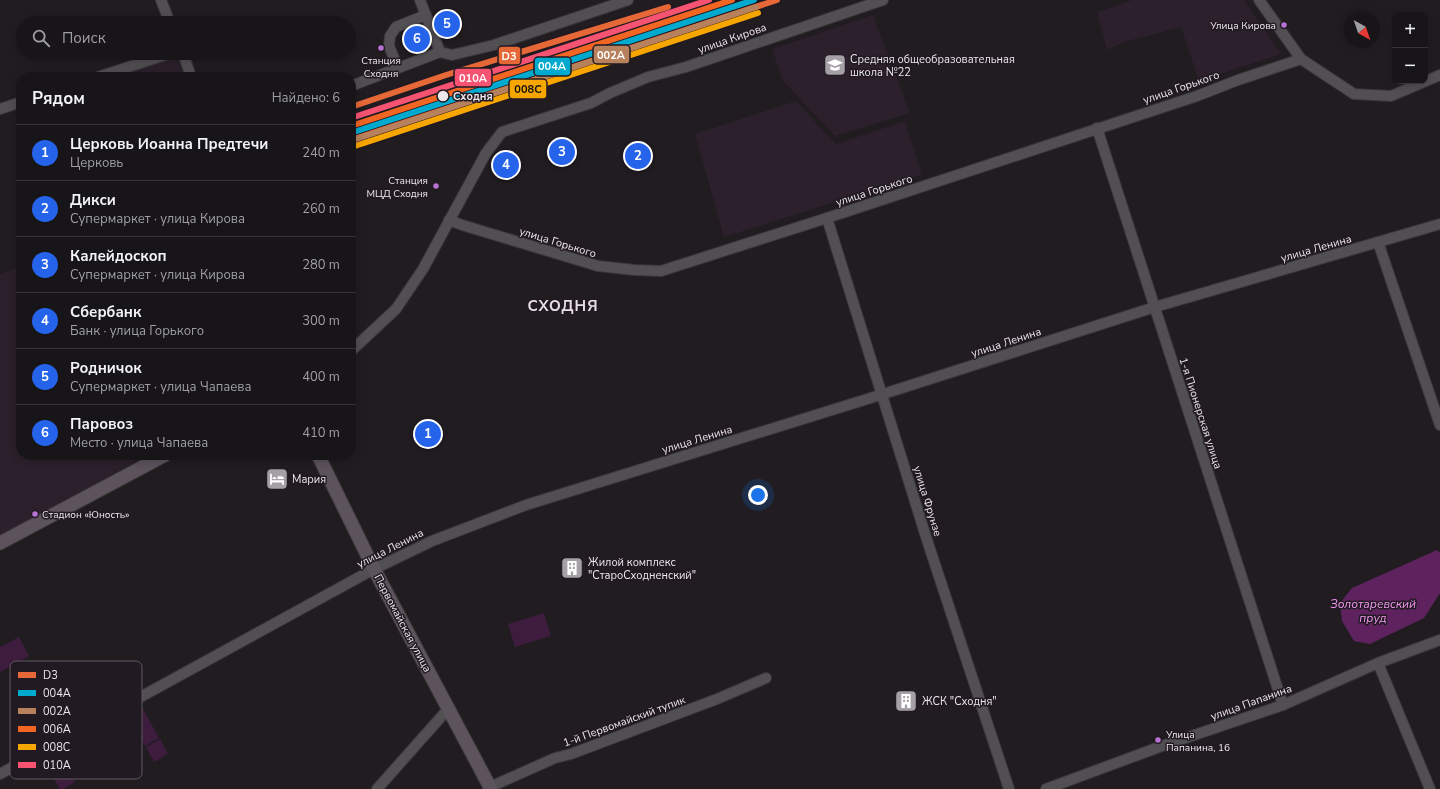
<!DOCTYPE html>
<html lang="ru">
<head>
<meta charset="utf-8">
<style>
	body { margin:0; font-family:"Nunito Sans",sans-serif; background:#211e21; color:#f1f3f6 }
	.controls { position:absolute; right:12px; top:12px; display:grid; overflow:hidden; border-radius:8px; box-shadow:0 2px 10px #0003 }
	.controls button { width:36px; height:36px; display:grid; place-items:center; padding:0; border:0; border-bottom:1px solid #363437; background:#181518; color:#f1f3f6; font:20px sans-serif }
	.compass { position:absolute; left:1344px; top:12px; width:36px; height:36px; border-radius:50%; background:#181518; box-shadow:0 2px 10px #0003; rotate:140deg }
	.you { position:absolute; left:758px; top:495px; width:14px; height:14px; margin:-10px; border:3px solid #fff; border-radius:50%; background:#1a73e8; box-shadow:0 0 0 6px #1a73e833 }
	.badge { display:grid; place-items:center; width:26px; height:26px; border-radius:50%; background:#2563eb; color:#fff; font-size:13px; font-weight:700 }
	.pin { position:absolute; translate:-50% -50%; border:2px solid #fff; box-shadow:0 1px 4px #0006 }
	.list { margin:0; padding:0; list-style:none }
	h2 { display:flex; justify-content:space-between; align-items:center; height:52px; margin:0; padding:0 16px; font-size:17px }
	h2 small { font-size:13px; font-weight:400; color:#9f9fa2 }
	.list li { display:grid; grid-template-columns:26px 1fr auto; gap:12px; align-items:center; box-sizing:border-box; height:56px; padding:0 16px; border-top:1px solid #363437 }
	.list b { display:block; font-size:15px; white-space:nowrap }
	.list p { margin:0; font-size:13px; white-space:nowrap; color:#9f9fa2 }
	.list em { font-size:13px; font-style:normal; color:#9f9fa2 }
	.icon { flex:none; width:22px; height:22px; fill:none; stroke:currentColor; stroke-width:2; stroke-linecap:round; stroke-linejoin:round }
	.map { position:relative; flex:none; width:1440px; height:789px; overflow:hidden }
	.search { position:absolute; background:#181518; box-shadow:0 2px 10px #0003; left:16px; top:16px; width:340px; height:44px; display:flex; align-items:center; gap:10px; box-sizing:border-box; padding:0 14px; border-radius:22px; color:#9f9fa2; font-size:15px }
	.panel { position:absolute; background:#181518; box-shadow:0 2px 10px #0003; left:16px; top:72px; width:340px; height:388px; border-radius:16px }
	.map>svg:first-child { display:block }
</style>
</head>
<body>
<div class="map">
<svg width="1440" height="789" viewBox="0 0 1440 789">
	<rect width="100%" height="100%" fill="#201c20"/>
	<g fill="#2b202b">
		<polygon points="1132,0 1244,0 1281,54 1199,81 1181,27 1124,42 1107,50 1097,12"/>
		<polygon points="873,15 910,113 835,136 783,81 772,49"/>
		<polygon points="178,56 185,77 118,77"/>
		<polygon points="796,101 836,144 905,121 922,175 724,237 695,134"/>
		<polygon points="21,267 21,455 148,455 0,535 0,274"/>
	</g>
	<g fill="#3d1c3d">
		<polygon points="544,613 551,636 515,647 508,624"/>
		<polygon points="19,637 29,656 0,672 0,647"/>
		<polygon points="142,707 159,738 145,746 128,715"/>
		<polygon points="160,739 168,754 154,762 146,747"/>
		<polygon points="58,752 75,782 63,789 60,789 43,760"/>
	</g>
	<polygon fill="#5e235f" points="1437,550 1440,553 1440,593 1424,618 1370,644 1354,641 1342,621 1340,603 1352,588"/>
	<g fill="none" stroke-linecap="round" stroke-linejoin="round">
		<g stroke="#3a373a" stroke-width="12">
			<g id="minor">
				<polyline points="161,0 170,23"/>
				<polyline points="420,0 440,52"/>
				<polyline points="1259,0 1301,59 1354,94 1391,96 1440,75"/>
				<polyline points="183,53 191,77"/>
				<polyline points="398,68 389,46 390,36 396,27 426,15"/>
				<polyline points="98,77 171,53"/>
				<polyline points="351,86 440,52 452,55 494,45 628,0"/>
				<polyline points="0,109 21,102"/>
				<polyline points="1097,128 1283,705"/>
				<polyline points="827,218 927,540 1009,789"/>
				<polyline points="449,220 462,225 598,266 635,270 661,271 827,218 1197,96 1238,80 1301,59"/>
				<polyline points="1378,242 1440,425"/>
				<polyline points="351,351 396,309 423,269 486,153 502,132 591,103 610,93 648,77 686,67 883,0"/>
				<polyline points="1378,663 1430,789"/>
				<polyline points="0,774 374,569 432,541 526,505 877,396 1155,307 1440,224"/>
				<polyline points="490,787 555,758 571,754 717,699 766,678"/>
				<polyline points="377,789 449,708"/>
				<polyline points="1046,789 1162,746 1283,705 1378,663 1440,640"/>
			</g>
		</g>
		<g stroke="#3a373a" stroke-width="15">
			<g id="major">
				<polyline points="318,455 374,569 491,789"/>
				<polyline points="0,543 165,455"/>
			</g>
		</g>
		<use href="#minor" stroke="#524f52" stroke-width="10"/>
		<use href="#major" stroke="#5c535c" stroke-width="13"/>
		<g stroke="#221a22" stroke-width="9">
			<g id="rail-1">
				<polyline points="351,107 446,75 668,7"/>
				<polyline points="351,140 777,0"/>
			</g>
		</g>
		<g stroke="#221a22" stroke-width="9">
			<polyline id="rail-2" points="351,133 754,0"/>
		</g>
		<g stroke="#221a22" stroke-width="9">
			<polyline id="rail-3" points="353,140 756,7"/>
		</g>
		<g stroke="#221a22" stroke-width="9">
			<polyline id="rail-4" points="351,126 732,0"/>
		</g>
		<g stroke="#221a22" stroke-width="9">
			<polyline id="rail-5" points="355,146 758,13"/>
		</g>
		<g stroke="#221a22" stroke-width="9">
			<polyline id="rail-6" points="351,118 709,0"/>
		</g>
		<use href="#rail-1" stroke="#e66836" stroke-width="6"/>
		<use href="#rail-2" stroke="#00a9ce" stroke-width="6"/>
		<use href="#rail-3" stroke="#b6815c" stroke-width="6"/>
		<use href="#rail-4" stroke="#f26522" stroke-width="6"/>
		<use href="#rail-5" stroke="#f7a600" stroke-width="6"/>
		<use href="#rail-6" stroke="#f65372" stroke-width="6"/>
	</g>
	<defs>
		<g id="school-square" transform="scale(1.15)"><rect x="-9" y="-9" width="18" height="18" rx="4" fill="#a5a0a5" stroke="#221a22"/><path d="M0-5L7-2L0 1L-7-2ZM-4 1L0 2.5L4 1V4Q0 6-4 4Z" fill="#fff"/></g>
		<g id="hotel-square" transform="scale(1.15)"><rect x="-9" y="-9" width="18" height="18" rx="4" fill="#a5a0a5" stroke="#221a22"/><path d="M-6-4.5h1.5V1H6V5H4.5V3h-9V5H-6ZM-4 0a1.8 1.8 0 1 1 3.6 0ZM.5 0V-2.5h3Q6-2.5 6 0Z" fill="#fff"/></g>
		<g id="building-square" transform="scale(1.15)"><rect x="-9" y="-9" width="18" height="18" rx="4" fill="#a5a0a5" stroke="#221a22"/><path d="M-4-6H4V6H1V3H-1V6H-4ZM-2.5-4.3h1.7v1.8h-1.7ZM.8-4.3h1.7v1.8H.8ZM-2.5-1h1.7V.8h-1.7ZM.8-1h1.7V.8H.8Z" fill="#fff"/></g>
	</defs>
	<g fill-rule="evenodd">
		<use href="#school-square" x="835" y="65"/>
		<use href="#hotel-square" x="277" y="479"/>
		<use href="#building-square" x="572" y="568"/>
		<use href="#building-square" x="906" y="701"/>
	</g>
	<g fill="#b673d3" stroke="#221a22" stroke-width="1.5">
		<circle cx="1284" cy="25" r="3.5"/>
		<circle cx="381" cy="48" r="3.5"/>
		<circle cx="436" cy="186" r="3.5"/>
		<circle cx="35" cy="514" r="3.5"/>
		<circle cx="1158" cy="740" r="3.5"/>
	</g>
	<circle fill="#ece7ec" stroke="#221a22" stroke-width="1.5" cx="443" cy="96" r="6"/>
	<g text-anchor="middle" stroke-width="3" stroke-linejoin="round" paint-order="stroke">
		<g font-size="10" fill="#ece7ec" stroke="#221a22" text-anchor="end">
			<text x="1276" y="29">Улица Кирова</text>
			<text x="381" y="64" text-anchor="middle">Станция<tspan x="381" dy="13">Сходня</tspan></text>
			<text x="428" y="184">Станция<tspan x="428" dy="13">МЦД Сходня</tspan></text>
			<text x="42" y="518" text-anchor="start">Стадион «Юность»</text>
			<text x="1166" y="738" text-anchor="start">Улица<tspan x="1166" dy="13">Папанина, 16</tspan></text>
		</g>
		<g font-size="11" fill="#ece7ec" stroke="#221a22">
			<text transform="translate(732 38) rotate(-19)" y="4">улица Кирова</text>
			<text transform="translate(1181 87) rotate(-19)" y="4">улица Горького</text>
			<text transform="translate(874 190) rotate(-18)" y="4">улица Горького</text>
			<text transform="translate(558 242) rotate(17)" y="4">улица Горького</text>
			<text transform="translate(1316 248) rotate(-16)" y="4">улица Ленина</text>
			<text transform="translate(1006 342) rotate(-18)" y="4">улица Ленина</text>
			<text transform="translate(1201 413) rotate(72)" y="4">1-я Пионерская улица</text>
			<text transform="translate(697 439) rotate(-17)" y="4">улица Ленина</text>
			<text transform="translate(928 501) rotate(73)" y="4">улица Фрунзе</text>
			<text transform="translate(390 548) rotate(-27)" y="4">улица Ленина</text>
			<text transform="translate(403 623) rotate(62)" y="4">Первомайская улица</text>
			<text transform="translate(1251 702) rotate(-20)" y="4">улица Папанина</text>
			<text transform="translate(624 721) rotate(-20)" y="4">1-й Первомайский тупик</text>
		</g>
		<g font-size="11" fill="#ece7ec" stroke="#221a22" text-anchor="start">
			<text x="850" y="63">Средняя общеобразовательная<tspan x="850" dy="13">школа №22</tspan></text>
			<text x="292" y="483">Мария</text>
			<text x="588" y="566">Жилой комплекс<tspan x="588" dy="13">"СтароСходненский"</tspan></text>
			<text x="922" y="705">ЖСК "Сходня"</text>
		</g>
		<g font-size="11" font-weight="bold" fill="#ece7ec" stroke="#221a22" text-anchor="start">
			<text x="453" y="100">Сходня</text>
		</g>
		<g font-size="12" font-style="italic" fill="#f398f2" stroke="#221a22">
			<text x="1373" y="608">Золотаревский<tspan x="1373" dy="14">пруд</tspan></text>
		</g>
		<g font-size="15" font-weight="bold" letter-spacing="1" fill="#e9dee8" stroke="#221a22">
			<text x="563" y="311">СХОДНЯ</text>
		</g>
	</g>
	<rect x="10" y="661" width="132" height="118" rx="6" fill="#221a22" stroke="#5f585f" stroke-width="1"/>
	<rect x="18" y="672" width="18" height="6" fill="#e66836"/>
	<rect x="18" y="690" width="18" height="6" fill="#00a9ce"/>
	<rect x="18" y="708" width="18" height="6" fill="#b6815c"/>
	<rect x="18" y="726" width="18" height="6" fill="#f26522"/>
	<rect x="18" y="744" width="18" height="6" fill="#f7a600"/>
	<rect x="18" y="762" width="18" height="6" fill="#f65372"/>
	<g font-size="11" fill="#ece7ec">
		<text x="43" y="679">D3</text>
		<text x="43" y="697">004А</text>
		<text x="43" y="715">002А</text>
		<text x="43" y="733">006А</text>
		<text x="43" y="751">008С</text>
		<text x="43" y="769">010А</text>
	</g>
	<g stroke="#221a22" stroke-width="1.5">
		<rect x="593" y="45" width="37" height="19" rx="4" fill="#b6815c"/>
		<rect x="498" y="46" width="23" height="19" rx="4" fill="#e66836"/>
		<rect x="534" y="57" width="37" height="19" rx="4" fill="#00a9ce"/>
		<rect x="454" y="68" width="38" height="19" rx="4" fill="#f65372"/>
		<rect x="509" y="79" width="38" height="20" rx="4" fill="#f7a600"/>
	</g>
	<g font-size="11" text-anchor="middle" font-weight="bold" fill="#fff">
		<text x="611" y="59">002А</text>
		<text x="509" y="60">D3</text>
		<text x="552" y="70">004А</text>
		<text x="473" y="82">010А</text>
	</g>
	<g font-size="11" text-anchor="middle" font-weight="bold" fill="#111">
		<text x="528" y="93">008С</text>
	</g>
</svg>
<div class="controls">
<button>+</button>
<button>−</button>
</div>
<svg class="compass" viewBox="-18 -18 36 36"><path d="M0-13l5 13h-10z" fill="#e53935"/><path d="M0 13l5-13h-10z" fill="#9f9fa2"/></svg>
<div class="you"></div>
<div class="pin badge" style="left:428px;top:434px">1</div>
<div class="pin badge" style="left:638px;top:156px">2</div>
<div class="pin badge" style="left:562px;top:152px">3</div>
<div class="pin badge" style="left:506px;top:165px">4</div>
<div class="pin badge" style="left:447px;top:24px">5</div>
<div class="pin badge" style="left:417px;top:39px">6</div>
<div class="search"><svg class="icon" aria-label="search" viewBox="0 0 24 24"><circle cx="10" cy="10" r="6"/><path d="M15 15l6 6"/></svg>Поиск</div>
<section class="panel">
<h2>Рядом<small>Найдено: 6</small></h2>
<ul class="list">
<li><span class="badge">1</span><div><b>Церковь Иоанна Предтечи</b><p>Церковь</p></div><em>240 m</em></li>
<li><span class="badge">2</span><div><b>Дикси</b><p>Супермаркет · улица Кирова</p></div><em>260 m</em></li>
<li><span class="badge">3</span><div><b>Калейдоскоп</b><p>Супермаркет · улица Кирова</p></div><em>280 m</em></li>
<li><span class="badge">4</span><div><b>Сбербанк</b><p>Банк · улица Горького</p></div><em>300 m</em></li>
<li><span class="badge">5</span><div><b>Родничок</b><p>Супермаркет · улица Чапаева</p></div><em>400 m</em></li>
<li><span class="badge">6</span><div><b>Паровоз</b><p>Место · улица Чапаева</p></div><em>410 m</em></li>
</ul>
</section>
</div>
</body>
</html>
